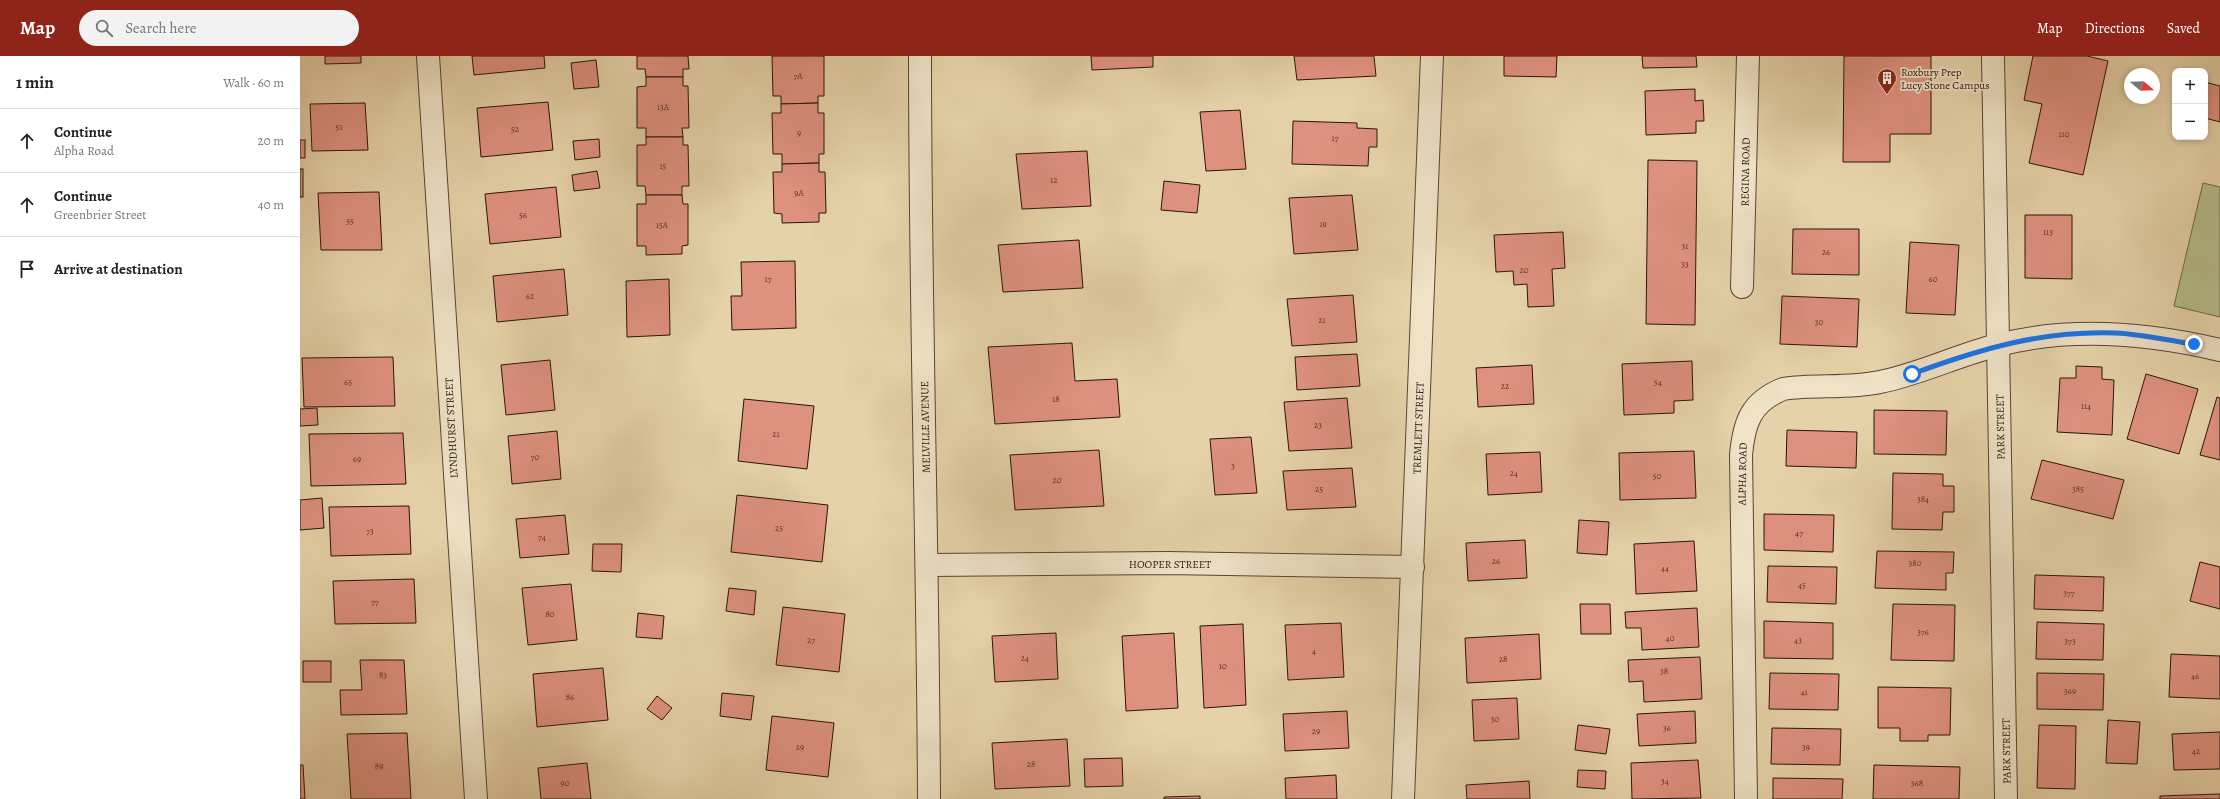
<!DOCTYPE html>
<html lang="en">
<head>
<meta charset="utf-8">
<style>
	body { margin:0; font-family:Alegreya,serif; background:#f2f2f2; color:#222 }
	.controls { position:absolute; right:12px; top:12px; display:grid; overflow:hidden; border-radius:8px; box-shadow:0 2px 6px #0003 }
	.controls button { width:36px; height:36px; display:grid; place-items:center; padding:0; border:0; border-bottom:1px solid #e0e0e0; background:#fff; color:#222; font:20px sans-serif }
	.compass { position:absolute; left:1824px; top:12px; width:36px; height:36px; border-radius:50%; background:#fff; box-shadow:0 2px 6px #0003; rotate:109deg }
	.stop { position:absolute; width:12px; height:12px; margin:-9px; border:3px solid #1a73e8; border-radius:50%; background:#fff }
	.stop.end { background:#1a73e8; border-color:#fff; box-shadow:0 1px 4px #0008 }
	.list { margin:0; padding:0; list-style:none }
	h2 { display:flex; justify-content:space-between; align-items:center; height:52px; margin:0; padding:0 16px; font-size:17px }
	h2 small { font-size:13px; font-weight:400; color:#767676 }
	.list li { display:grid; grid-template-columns:26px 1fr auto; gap:12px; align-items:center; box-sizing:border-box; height:64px; padding:0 16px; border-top:1px solid #e0e0e0 }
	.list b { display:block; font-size:15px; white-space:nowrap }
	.list p { margin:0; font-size:13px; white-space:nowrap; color:#767676 }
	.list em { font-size:13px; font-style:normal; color:#767676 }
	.icon { flex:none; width:22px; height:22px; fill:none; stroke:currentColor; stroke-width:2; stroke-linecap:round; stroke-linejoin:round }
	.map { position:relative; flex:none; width:1920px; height:743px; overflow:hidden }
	header { display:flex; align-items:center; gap:24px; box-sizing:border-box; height:56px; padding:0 20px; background:#8f2418; color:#fff }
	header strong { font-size:19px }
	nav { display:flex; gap:22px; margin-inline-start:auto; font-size:14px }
	.search { width:280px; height:36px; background:#f2f2f2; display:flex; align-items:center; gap:10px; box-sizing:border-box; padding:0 14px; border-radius:22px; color:#767676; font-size:15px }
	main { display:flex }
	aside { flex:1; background:#fff }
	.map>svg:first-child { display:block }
</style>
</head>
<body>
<header>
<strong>Map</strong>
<div class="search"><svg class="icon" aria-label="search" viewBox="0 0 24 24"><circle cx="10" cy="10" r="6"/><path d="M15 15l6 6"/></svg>Search here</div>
<nav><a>Map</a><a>Directions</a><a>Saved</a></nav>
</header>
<main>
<aside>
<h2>1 min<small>Walk · 60 m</small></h2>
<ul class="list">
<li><svg class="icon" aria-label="ahead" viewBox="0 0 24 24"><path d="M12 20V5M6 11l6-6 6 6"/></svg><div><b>Continue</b><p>Alpha Road</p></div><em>20 m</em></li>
<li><svg class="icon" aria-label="ahead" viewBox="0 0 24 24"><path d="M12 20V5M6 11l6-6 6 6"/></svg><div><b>Continue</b><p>Greenbrier Street</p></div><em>40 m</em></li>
<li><svg class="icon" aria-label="arrive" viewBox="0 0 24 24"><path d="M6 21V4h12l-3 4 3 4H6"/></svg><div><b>Arrive at destination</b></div></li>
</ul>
</aside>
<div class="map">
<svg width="1920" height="743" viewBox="0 0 1920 743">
	<rect width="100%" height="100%" fill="#e6d2a9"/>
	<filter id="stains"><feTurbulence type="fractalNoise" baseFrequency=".005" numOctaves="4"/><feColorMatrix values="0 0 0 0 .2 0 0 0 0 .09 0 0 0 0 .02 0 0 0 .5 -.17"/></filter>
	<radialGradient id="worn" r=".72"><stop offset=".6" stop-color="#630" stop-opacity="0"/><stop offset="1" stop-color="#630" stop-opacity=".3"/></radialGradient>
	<polygon fill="#b4bc89" stroke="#6e684a" points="1903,127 1920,131 1920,261 1874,250"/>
	<g fill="#df9180" stroke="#29140c">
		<polygon points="25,0 61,0 61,7 25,8"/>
		<polygon points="172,0 244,0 245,12 174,19"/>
		<polygon points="337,0 388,0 389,13 383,13 383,21 346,21 345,13 337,13"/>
		<polygon points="472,0 524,0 524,40 518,40 518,47 481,48 481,40 473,40"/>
		<polygon points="791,0 853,0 853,11 792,14"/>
		<polygon points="994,0 1074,0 1076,20 997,24"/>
		<polygon points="1204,0 1257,0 1256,21 1204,20"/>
		<polygon points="1342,0 1396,0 1397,11 1343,12"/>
		<polygon points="1544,0 1631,0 1631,78 1590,78 1590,106 1543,106"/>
		<polygon points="1733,0 1787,0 1808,5 1783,119 1729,107 1742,48 1724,44"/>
		<polygon points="296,4 299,31 274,33 271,7"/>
		<polygon points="346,21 383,21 383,30 388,30 389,72 382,72 383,81 346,81 346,72 337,72 337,31 346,30"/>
		<polygon points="1905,26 1920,30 1920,66 1905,62"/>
		<polygon points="1395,33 1395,45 1403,44 1404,65 1396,65 1396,77 1346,79 1345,35"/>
		<polygon points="248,46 253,94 181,101 177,52"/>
		<polygon points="65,47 68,94 12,95 10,48"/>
		<polygon points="518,47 518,57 524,57 524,98 519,98 519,107 482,108 482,98 473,98 472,57 481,57 481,48"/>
		<polygon points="940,54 946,113 906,115 900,56"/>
		<polygon points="993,65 1057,67 1057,72 1077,73 1077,91 1069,91 1068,110 992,108"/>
		<polygon points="346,81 383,81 383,89 388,89 389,130 382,130 382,139 346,139 345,130 337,130 337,89 346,89"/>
		<polygon points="299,83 300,101 275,104 273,85"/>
		<rect x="0" y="84" width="5" height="18"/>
		<polygon points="787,95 791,150 722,153 716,98"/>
		<polygon points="1348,104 1397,105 1395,269 1346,268"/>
		<polygon points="519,107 519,116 525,116 526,157 519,157 519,166 482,167 482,158 474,157 473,116 482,116 482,108"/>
		<rect x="0" y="113" width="3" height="28"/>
		<polygon points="297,115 300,132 274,135 272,119"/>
		<polygon points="864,125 900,129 897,157 861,154"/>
		<polygon points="256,131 261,181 190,188 185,138"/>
		<polygon points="79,136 82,194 21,194 18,137"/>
		<polygon points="346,139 382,139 383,148 388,148 388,189 382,190 382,198 346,199 346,190 337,190 337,148 346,148"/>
		<polygon points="1052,139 1058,194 994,198 989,142"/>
		<polygon points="1725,159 1772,159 1772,223 1725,222"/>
		<polygon points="1493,173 1559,173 1559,219 1492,218"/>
		<polygon points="1263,176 1265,212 1252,213 1254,250 1228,251 1227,228 1214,229 1213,215 1196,216 1194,179"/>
		<polygon points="779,184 783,232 703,236 698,189"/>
		<polygon points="1610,186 1659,189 1655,259 1606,257"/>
		<polygon points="495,205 496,272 432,274 431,240 442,240 441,206"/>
		<polygon points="264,213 268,259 197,266 193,220"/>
		<polygon points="369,223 370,279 327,281 326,225"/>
		<polygon points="1053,239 1057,286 992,290 987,243"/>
		<polygon points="1482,240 1559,243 1557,291 1480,288"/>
		<polygon points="772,287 775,325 817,323 820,361 695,368 688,291"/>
		<polygon points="1057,298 1060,330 997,334 995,301"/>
		<polygon points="93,301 95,350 4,351 2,302"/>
		<polygon points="250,304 255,354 206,359 201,309"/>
		<polygon points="1392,305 1393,344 1374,345 1374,357 1324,359 1322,308"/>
		<polygon points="1232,309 1234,348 1178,351 1176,312"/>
		<polygon points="1776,310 1802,311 1802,323 1814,324 1812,379 1757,376 1760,322 1776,322"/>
		<polygon points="1846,318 1898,333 1879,398 1827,383"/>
		<polygon points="1917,341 1920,342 1920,404 1900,399"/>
		<polygon points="1047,342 1052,392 989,395 984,346"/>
		<polygon points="444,343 514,350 507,413 438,405"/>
		<polygon points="17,352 18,369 0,370 0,353"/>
		<polygon points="1574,354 1647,355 1646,399 1574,398"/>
		<polygon points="1487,374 1557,376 1556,412 1486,410"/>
		<polygon points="257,375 261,423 212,428 208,380"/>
		<polygon points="103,377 106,428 11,430 9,378"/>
		<polygon points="951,381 957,437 915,439 910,383"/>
		<polygon points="799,394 804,450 715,454 710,399"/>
		<polygon points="1394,395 1396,442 1320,444 1319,397"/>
		<polygon points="1240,396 1242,436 1188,439 1186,398"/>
		<polygon points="1742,404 1824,424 1813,463 1731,443"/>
		<polygon points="1052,412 1056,451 987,454 983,415"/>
		<polygon points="1593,417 1643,418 1643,430 1654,430 1654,456 1643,456 1642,474 1592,473"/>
		<polygon points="437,439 528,449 522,506 431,496"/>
		<polygon points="22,442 24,472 0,474 0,444"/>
		<polygon points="109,450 111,498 31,500 29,451"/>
		<polygon points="1464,458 1534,459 1533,496 1464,494"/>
		<polygon points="265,459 269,498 220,502 216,463"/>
		<polygon points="1279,464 1309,466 1307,499 1277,497"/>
		<polygon points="1225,484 1227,522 1168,525 1166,487"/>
		<polygon points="1394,485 1397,535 1336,538 1334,488"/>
		<polygon points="293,488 322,488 321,516 292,515"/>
		<polygon points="1577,495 1654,496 1653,517 1646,517 1646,534 1575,532"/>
		<polygon points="1900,506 1920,511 1920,553 1890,545"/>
		<polygon points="1468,510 1537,511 1536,548 1467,546"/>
		<polygon points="1735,519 1804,521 1803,555 1734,553"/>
		<polygon points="114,523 116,567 35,568 33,525"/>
		<polygon points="271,528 277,584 228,589 222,532"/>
		<polygon points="429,532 456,535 454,559 426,555"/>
		<polygon points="1280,548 1310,548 1311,578 1281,578"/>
		<polygon points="1593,548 1655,549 1654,605 1591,604"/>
		<polygon points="483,551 545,558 539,616 476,609"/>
		<polygon points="1397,552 1399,591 1342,594 1341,572 1326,572 1325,556"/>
		<polygon points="338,557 364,560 362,583 336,581"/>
		<polygon points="1464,565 1533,567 1533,603 1464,602"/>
		<polygon points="1737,566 1804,568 1803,604 1736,603"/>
		<polygon points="1041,567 1044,621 988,624 985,569"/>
		<polygon points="943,568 946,649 904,652 900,570"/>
		<polygon points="756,577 758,623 695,626 692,580"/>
		<polygon points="874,577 878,652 826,655 822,580"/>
		<polygon points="1239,578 1241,623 1167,627 1165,582"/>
		<polygon points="1871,598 1920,600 1920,643 1869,641"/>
		<polygon points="1400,601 1402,643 1344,646 1343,625 1329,626 1328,604"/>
		<polygon points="60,604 104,604 107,658 41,659 40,634 62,634"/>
		<rect x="3" y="605" width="28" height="21"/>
		<polygon points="303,612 308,664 237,671 233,618"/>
		<polygon points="1470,617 1539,618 1538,654 1469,653"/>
		<polygon points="1737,617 1804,618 1803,654 1737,653"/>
		<polygon points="1578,631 1651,632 1650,679 1628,679 1628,685 1600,685 1600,672 1578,672"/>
		<polygon points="422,637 454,640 451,664 420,660"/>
		<polygon points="357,640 372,652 362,664 347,653"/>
		<polygon points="1217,642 1219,683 1174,685 1172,644"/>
		<polygon points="1047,655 1049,692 985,695 983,658"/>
		<polygon points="1395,655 1396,687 1339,690 1337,658"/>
		<polygon points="472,660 534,667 528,721 466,714"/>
		<polygon points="1808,664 1840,666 1837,708 1806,707"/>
		<polygon points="1278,669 1310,673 1306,698 1275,694"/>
		<polygon points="1739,669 1776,670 1775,733 1737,732"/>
		<polygon points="1472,672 1541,673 1540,709 1471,708"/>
		<polygon points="1920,676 1920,713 1874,714 1872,678"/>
		<polygon points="107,677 111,743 51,743 47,678"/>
		<polygon points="767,683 770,730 695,733 692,687"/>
		<polygon points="822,702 823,730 785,731 784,703"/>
		<polygon points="1398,704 1401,742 1332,743 1331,707"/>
		<polygon points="287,707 291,743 241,743 238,712"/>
		<polygon points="0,709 3,709 5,743 0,743"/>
		<polygon points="1574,709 1660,711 1659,743 1573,743"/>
		<polygon points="1278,714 1306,715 1305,733 1277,731"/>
		<polygon points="1036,719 1037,743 986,743 985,722"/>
		<polygon points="1473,722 1543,723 1542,743 1473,743"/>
		<polygon points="1229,725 1230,743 1167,743 1166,729"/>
		<polygon points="1920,738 1920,743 1860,743 1860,740"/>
		<polygon points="900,740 900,743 864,743 864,741"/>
	</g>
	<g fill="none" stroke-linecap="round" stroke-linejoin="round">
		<g stroke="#584433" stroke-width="24">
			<g id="minor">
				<polyline points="128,0 176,743"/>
				<path d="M 620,0 C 620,248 628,495 629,743"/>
				<polyline points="1693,0 1706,743"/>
				<polyline points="1442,231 1448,0"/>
				<polyline points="628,509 868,507 1113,511"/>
				<polyline points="1103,743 1132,0"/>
				<path d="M 1446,743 L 1441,399 C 1444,366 1451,346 1483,333 C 1515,328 1548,333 1580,326 C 1620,318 1658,299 1698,289 C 1771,270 1847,277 1920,294"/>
			</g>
		</g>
		<use href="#minor" stroke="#efe2c7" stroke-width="22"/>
	</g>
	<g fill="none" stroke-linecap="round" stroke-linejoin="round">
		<path stroke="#1a73e8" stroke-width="5" d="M 1612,318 C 1680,293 1743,274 1816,277 C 1842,278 1869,285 1894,288"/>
	</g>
	<defs>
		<g id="building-pin" transform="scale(1)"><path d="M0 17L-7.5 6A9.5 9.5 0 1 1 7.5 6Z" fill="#8f2418" stroke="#efe2c7"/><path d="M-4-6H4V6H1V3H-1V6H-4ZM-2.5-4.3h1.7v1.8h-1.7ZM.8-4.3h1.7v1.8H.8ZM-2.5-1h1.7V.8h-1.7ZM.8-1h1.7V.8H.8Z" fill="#fff"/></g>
	</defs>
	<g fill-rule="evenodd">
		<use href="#building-pin" x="1587" y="22"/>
	</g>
	<g text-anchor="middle" stroke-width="3.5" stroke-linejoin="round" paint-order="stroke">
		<g font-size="9" fill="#563329">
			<text x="498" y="23">7A</text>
			<text x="363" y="54">13A</text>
			<text x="39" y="74">51</text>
			<text x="215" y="76">52</text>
			<text x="499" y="80">9</text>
			<text x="1764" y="81">110</text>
			<text x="1035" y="85">17</text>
			<text x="363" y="113">15</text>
			<text x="754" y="127">12</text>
			<text x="499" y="140">9A</text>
			<text x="223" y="162">56</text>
			<text x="50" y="168">55</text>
			<text x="1023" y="171">19</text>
			<text x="362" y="172">15A</text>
			<text x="1748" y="179">113</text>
			<text x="1385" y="193">31</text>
			<text x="1526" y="199">26</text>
			<text x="1385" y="211">33</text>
			<text x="1224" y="217">20</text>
			<text x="468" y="226">17</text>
			<text x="1633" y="226">60</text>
			<text x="230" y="243">62</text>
			<text x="1022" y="267">21</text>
			<text x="1519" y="269">30</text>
			<text x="48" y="329">65</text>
			<text x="1358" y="329">54</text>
			<text x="1205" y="333">22</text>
			<text x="756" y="346">18</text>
			<text x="1786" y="353">114</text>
			<text x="1018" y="372">23</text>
			<text x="476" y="381">21</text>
			<text x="235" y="404">70</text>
			<text x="57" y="406">69</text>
			<text x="933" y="413">3</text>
			<text x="1214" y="420">24</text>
			<text x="1357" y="423">50</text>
			<text x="757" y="427">20</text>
			<text x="1019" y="436">25</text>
			<text x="1778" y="436">385</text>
			<text x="1623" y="446">384</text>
			<text x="479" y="475">25</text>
			<text x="70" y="478">73</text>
			<text x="1499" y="480">47</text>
			<text x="242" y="484">74</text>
			<text x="1196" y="508">26</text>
			<text x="1615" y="510">380</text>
			<text x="1365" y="515">44</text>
			<text x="1502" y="532">45</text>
			<text x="1769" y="540">377</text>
			<text x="75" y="549">77</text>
			<text x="250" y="561">80</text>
			<text x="1623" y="579">376</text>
			<text x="1370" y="585">40</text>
			<text x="511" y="587">27</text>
			<text x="1498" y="587">43</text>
			<text x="1770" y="588">373</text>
			<text x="1014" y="598">4</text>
			<text x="725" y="605">24</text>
			<text x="1203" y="606">28</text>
			<text x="923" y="613">10</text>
			<text x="1364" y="618">38</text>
			<text x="83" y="622">83</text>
			<text x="1895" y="623">46</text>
			<text x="1770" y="638">369</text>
			<text x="1504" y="639">41</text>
			<text x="270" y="644">86</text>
			<text x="1195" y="666">30</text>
			<text x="1367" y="675">36</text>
			<text x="1016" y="678">29</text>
			<text x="500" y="694">29</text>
			<text x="1506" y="694">39</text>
			<text x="1896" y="698">42</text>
			<text x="731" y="711">28</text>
			<text x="79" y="713">89</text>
			<text x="1365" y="728">34</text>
			<text x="265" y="730">90</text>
			<text x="1617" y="730">368</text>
		</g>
		<g font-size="11" fill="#29140c" stroke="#efe2c7" text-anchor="start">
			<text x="1601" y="20">Roxbury Prep<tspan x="1601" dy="13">Lucy Stone Campus</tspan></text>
		</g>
		<g font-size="11" fill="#29140c" stroke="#efe2c7">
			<text transform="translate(1445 116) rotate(-89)" y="4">REGINA ROAD</text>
			<text transform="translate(625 371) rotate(-91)" y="4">MELVILLE AVENUE</text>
			<text transform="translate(1700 371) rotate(-91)" y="4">PARK STREET</text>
			<text transform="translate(151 372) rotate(-93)" y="4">LYNDHURST STREET</text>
			<text transform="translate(1118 372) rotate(-88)" y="4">TREMLETT STREET</text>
			<text transform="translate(1442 418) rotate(-89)" y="4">ALPHA ROAD</text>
			<text x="870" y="512">HOOPER STREET</text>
			<text transform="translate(1706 695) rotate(-91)" y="4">PARK STREET</text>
		</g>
	</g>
	<rect width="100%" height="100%" filter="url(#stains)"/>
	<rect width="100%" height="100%" fill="url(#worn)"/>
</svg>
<div class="controls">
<button>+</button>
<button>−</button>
</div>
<svg class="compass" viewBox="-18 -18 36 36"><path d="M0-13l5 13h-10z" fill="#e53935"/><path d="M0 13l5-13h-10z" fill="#767676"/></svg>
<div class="stop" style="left:1612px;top:318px"></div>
<div class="stop end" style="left:1894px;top:288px"></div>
</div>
</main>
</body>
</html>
